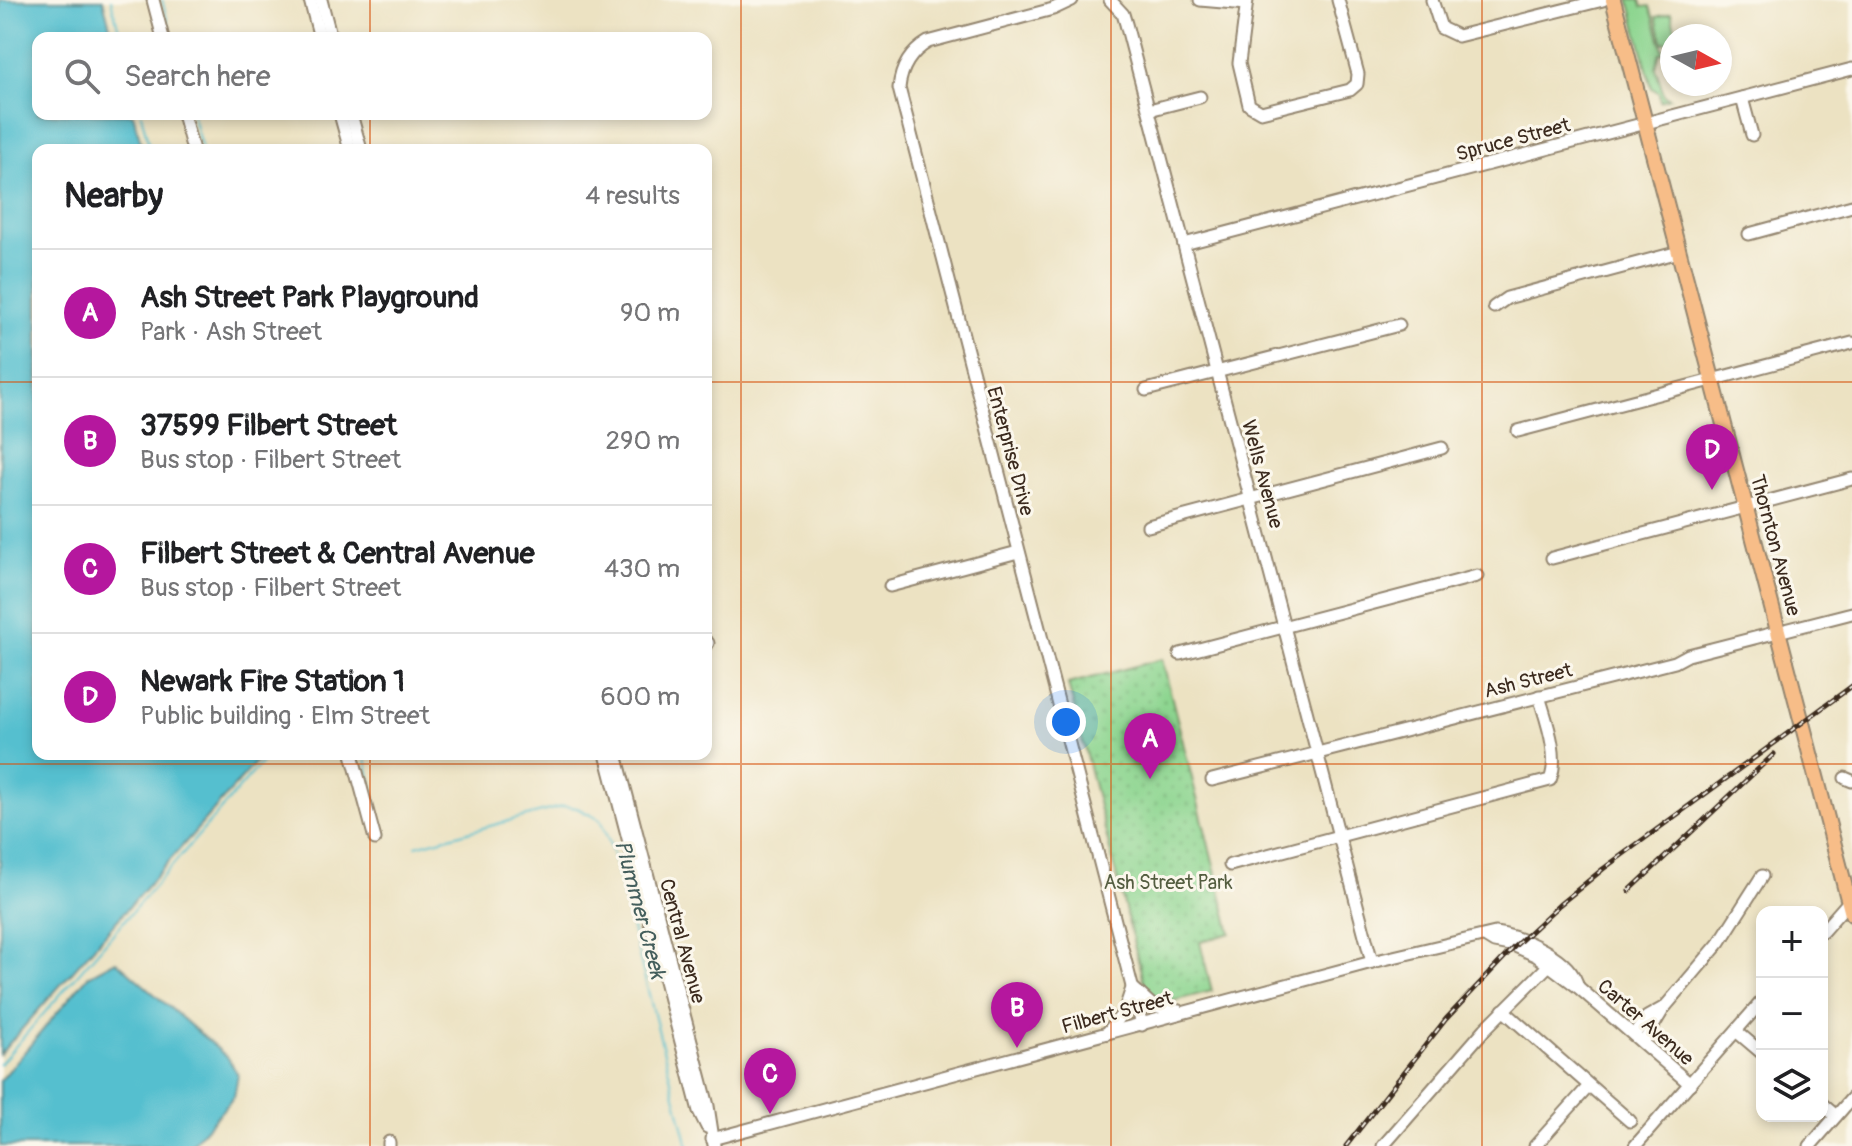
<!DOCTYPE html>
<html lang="en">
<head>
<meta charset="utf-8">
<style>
	body { margin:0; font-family:Pangolin,sans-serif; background:#f6f6f6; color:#202124 }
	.controls { position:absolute; right:24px; bottom:24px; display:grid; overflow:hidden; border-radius:16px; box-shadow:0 4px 12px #0003 }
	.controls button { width:72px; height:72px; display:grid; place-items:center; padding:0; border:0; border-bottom:2px solid #e0e0e0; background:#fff; color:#202124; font:40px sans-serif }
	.compass { position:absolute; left:1660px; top:24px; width:72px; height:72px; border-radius:50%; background:#fff; box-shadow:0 4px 12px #0003; rotate:98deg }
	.you { position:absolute; left:1066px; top:722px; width:28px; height:28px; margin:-20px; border:6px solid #fff; border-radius:50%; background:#1a73e8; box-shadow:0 0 0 12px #1a73e833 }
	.badge { display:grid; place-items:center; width:52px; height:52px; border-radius:50%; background:#b5179e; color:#fff; font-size:26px; font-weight:700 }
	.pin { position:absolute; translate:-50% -66px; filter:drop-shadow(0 2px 4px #0008) }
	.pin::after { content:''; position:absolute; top:42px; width:28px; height:24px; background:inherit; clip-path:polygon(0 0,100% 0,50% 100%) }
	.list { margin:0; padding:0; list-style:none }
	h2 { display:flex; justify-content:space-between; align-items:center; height:104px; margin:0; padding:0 32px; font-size:34px }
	h2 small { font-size:26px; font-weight:400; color:#757577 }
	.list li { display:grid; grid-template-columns:52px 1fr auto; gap:24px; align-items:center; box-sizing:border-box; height:128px; padding:0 32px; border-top:2px solid #e0e0e0 }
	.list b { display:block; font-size:30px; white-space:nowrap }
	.list p { margin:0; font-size:26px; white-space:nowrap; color:#757577 }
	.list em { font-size:26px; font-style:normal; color:#757577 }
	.icon { flex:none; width:44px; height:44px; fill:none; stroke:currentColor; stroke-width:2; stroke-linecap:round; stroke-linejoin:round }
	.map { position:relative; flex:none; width:1852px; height:1146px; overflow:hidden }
	.search { position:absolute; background:#fff; box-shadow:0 4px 12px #0003; left:32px; top:32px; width:680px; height:88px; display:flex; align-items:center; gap:20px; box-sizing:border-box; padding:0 28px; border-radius:16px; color:#757577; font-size:30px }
	.panel { position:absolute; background:#fff; box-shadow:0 4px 12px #0003; left:32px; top:144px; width:680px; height:616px; border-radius:16px }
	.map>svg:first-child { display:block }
</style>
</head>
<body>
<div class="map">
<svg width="1852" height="1146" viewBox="0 0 1852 1146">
	<defs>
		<pattern id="park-dots" width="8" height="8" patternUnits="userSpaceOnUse" patternTransform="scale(2)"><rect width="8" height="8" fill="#8dd590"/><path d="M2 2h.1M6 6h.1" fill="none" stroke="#7bb77c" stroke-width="1.8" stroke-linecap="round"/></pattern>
	</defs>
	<rect width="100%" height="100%" fill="#fbf7ec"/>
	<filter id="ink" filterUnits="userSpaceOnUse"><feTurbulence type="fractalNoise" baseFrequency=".0125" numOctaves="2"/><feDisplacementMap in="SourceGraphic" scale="16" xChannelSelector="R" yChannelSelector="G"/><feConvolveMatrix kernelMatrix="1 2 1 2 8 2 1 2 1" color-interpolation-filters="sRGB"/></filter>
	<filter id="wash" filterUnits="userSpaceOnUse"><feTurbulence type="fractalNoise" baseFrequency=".006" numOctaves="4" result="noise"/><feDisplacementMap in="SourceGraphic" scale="32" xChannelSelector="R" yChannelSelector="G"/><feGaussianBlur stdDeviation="1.8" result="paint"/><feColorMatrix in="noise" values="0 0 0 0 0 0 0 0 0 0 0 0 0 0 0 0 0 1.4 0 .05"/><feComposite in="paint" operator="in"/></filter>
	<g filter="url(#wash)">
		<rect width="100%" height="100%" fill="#ece2c2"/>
		<g fill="#8dd590" stroke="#648057" stroke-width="2">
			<polygon points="1629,0 1640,0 1642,7 1650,6 1664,53 1660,53 1656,68 1664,95 1670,98 1660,101 1659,93 1652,88"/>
			<polygon points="1671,13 1677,36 1672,36 1672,41 1663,43 1656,17"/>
		</g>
		<polygon fill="url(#park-dots)" stroke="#648057" stroke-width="2" points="1162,659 1231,933 1200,942 1212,991 1165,1003 1154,1001 1143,980 1068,684"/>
		<g fill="#54bfcf" stroke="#487476" stroke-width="2">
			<polygon points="0,0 103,0 113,38 38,38 38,114 133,114 143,150 38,150 38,754 263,754 0,1054"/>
			<polygon points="116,961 228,1058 238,1075 234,1097 190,1146 0,1146 0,1081 88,976"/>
		</g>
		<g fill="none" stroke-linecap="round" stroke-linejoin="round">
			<g stroke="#54bfcf" stroke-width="2">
				<polyline points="111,0 121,38"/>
				<polyline points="162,0 172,38"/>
				<polyline points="141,114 150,150"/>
				<polyline points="192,114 202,150"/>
				<polyline points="365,754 379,821 386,834"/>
				<polyline points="416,846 564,806 577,808 600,820 611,847 688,1146"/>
				<polyline points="0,1064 269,754"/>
			</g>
		</g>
	</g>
	<g filter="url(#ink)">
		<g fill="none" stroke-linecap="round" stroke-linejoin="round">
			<g stroke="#948670" stroke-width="15">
				<g id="minor">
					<polyline points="153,0 163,38"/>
					<polyline points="310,0 320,38"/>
					<polyline points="321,0 331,38"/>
					<path d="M 1072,0 L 1053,9 L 928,42 C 911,52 901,68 899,88 L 1142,1025"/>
					<polyline points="1110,0 1123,14 1126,24 1372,962"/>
					<polyline points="1200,0 1246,4"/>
					<polyline points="1247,0 1239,63 1249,105 1261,112 1350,90 1357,84 1358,74 1338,0"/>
					<polyline points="1432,0 1441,28 1458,36 1603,0"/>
					<polyline points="1742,98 1752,135"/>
					<polyline points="1149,110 1200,97"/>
					<polyline points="183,114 193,150"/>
					<polyline points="340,114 350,150"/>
					<polyline points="351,114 361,150"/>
					<polyline points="1749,234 1852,206"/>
					<polyline points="1184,244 1852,69"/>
					<polyline points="1494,307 1507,298 1679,252"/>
					<polyline points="1146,390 1399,325"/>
					<polyline points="1518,431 1852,343"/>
					<polyline points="1148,526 1442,448"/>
					<polyline points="1552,558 1852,479"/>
					<polyline points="890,586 1018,552"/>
					<polyline points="706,643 708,643"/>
					<polyline points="1180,654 1477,576"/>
					<polyline points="352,754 375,839"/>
					<polyline points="606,754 699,1111 707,1127"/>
					<polyline points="616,754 708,1106 714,1145"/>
					<polyline points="1845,778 1852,781"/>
					<polyline points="1212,780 1675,662 1688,655 1852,613"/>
					<path d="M 1230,865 L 1550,780 C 1560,756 1546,720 1539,696"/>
					<polyline points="1822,932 1851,899"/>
					<polyline points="1486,937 1494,942 1515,946 1537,956 1578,987 1690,1084"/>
					<polyline points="1132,987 1154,1007 1179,1011"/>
					<polyline points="1503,1010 1630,1121"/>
					<polyline points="1736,1031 1762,1053"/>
					<polyline points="1107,1033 1124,1012 1131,991"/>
					<polyline points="1634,1035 1647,1017 1663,1008"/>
					<polyline points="1643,1043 1664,1008 1720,942 1762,876"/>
					<polyline points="1822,1104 1836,1116"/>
					<path d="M 712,1139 L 1372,962 L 1495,933 C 1522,937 1571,957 1578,987"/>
					<polyline points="389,1146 389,1142"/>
					<polyline points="1383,1146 1485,1029 1549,965"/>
					<polyline points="1535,1146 1589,1086"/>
					<polyline points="1635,1146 1762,1001"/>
					<polyline points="1810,1146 1852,1098"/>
				</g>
			</g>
			<g stroke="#948670" stroke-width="18">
				<polyline id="major" points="1613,0 1852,914"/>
			</g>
			<use href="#minor" stroke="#fff" stroke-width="11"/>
			<use href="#major" stroke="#f7bd88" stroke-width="14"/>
			<g stroke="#3b2a1e" stroke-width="5">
				<g id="rail">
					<polyline points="1629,891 1774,754"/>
					<polyline points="1346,1146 1446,1019 1515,946 1559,905 1603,869 1852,686"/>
				</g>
			</g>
			<use href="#rail" stroke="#fbf7ec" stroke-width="2" stroke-dasharray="6" stroke-linecap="butt"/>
		</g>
	</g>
	<path fill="none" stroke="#d7540e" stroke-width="2" stroke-opacity="0.55" d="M 370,0 L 370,38M 741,0 L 741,1146M 1111,0 L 1111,1146M 1482,0 L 1482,1146M 370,114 L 370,150M 0,382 L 38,382M 706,382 L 1852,382M 370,754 L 370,1146M 0,764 L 1852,764"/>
	<g text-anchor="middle" stroke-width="6" stroke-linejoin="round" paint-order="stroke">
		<g font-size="20" fill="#3b2a1e" stroke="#fbf7ec">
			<text transform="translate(1513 139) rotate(-15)" y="7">Spruce Street</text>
			<text transform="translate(1011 451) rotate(75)" y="7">Enterprise Drive</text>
			<text transform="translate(1263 474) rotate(75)" y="7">Wells Avenue</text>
			<text transform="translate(1776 545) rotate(75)" y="7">Thornton Avenue</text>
			<text transform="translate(1528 680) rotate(-14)" y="7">Ash Street</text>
			<text transform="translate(683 941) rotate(75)" y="7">Central Avenue</text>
			<text transform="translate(1117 1012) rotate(-15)" y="7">Filbert Street</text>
			<text transform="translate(1646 1022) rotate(41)" y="7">Carter Avenue</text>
		</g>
		<g font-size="20" fill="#545d40" stroke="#fbf7ec">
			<text x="1168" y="889">Ash Street Park</text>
		</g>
		<g font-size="22" font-style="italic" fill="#445e5c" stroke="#fbf7ec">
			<text transform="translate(641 909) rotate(75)" y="8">Plummer Creek</text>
		</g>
	</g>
</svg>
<div class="controls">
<button>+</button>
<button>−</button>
<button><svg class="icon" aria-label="layers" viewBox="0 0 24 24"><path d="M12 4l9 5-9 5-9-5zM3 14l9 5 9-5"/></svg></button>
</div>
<svg class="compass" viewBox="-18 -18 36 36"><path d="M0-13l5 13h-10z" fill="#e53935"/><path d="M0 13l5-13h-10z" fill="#757577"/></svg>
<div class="you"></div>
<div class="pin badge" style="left:1150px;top:779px">A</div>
<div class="pin badge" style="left:1017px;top:1048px">B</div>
<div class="pin badge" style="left:770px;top:1114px">C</div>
<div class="pin badge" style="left:1712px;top:490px">D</div>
<div class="search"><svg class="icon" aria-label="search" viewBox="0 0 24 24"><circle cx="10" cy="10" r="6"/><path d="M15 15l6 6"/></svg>Search here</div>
<section class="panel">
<h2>Nearby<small>4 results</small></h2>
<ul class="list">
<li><span class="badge">A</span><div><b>Ash Street Park Playground</b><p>Park · Ash Street</p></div><em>90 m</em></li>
<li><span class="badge">B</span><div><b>37599 Filbert Street</b><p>Bus stop · Filbert Street</p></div><em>290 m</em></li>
<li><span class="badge">C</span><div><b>Filbert Street &amp; Central Avenue</b><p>Bus stop · Filbert Street</p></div><em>430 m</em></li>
<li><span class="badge">D</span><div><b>Newark Fire Station 1</b><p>Public building · Elm Street</p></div><em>600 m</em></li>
</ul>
</section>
</div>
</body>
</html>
